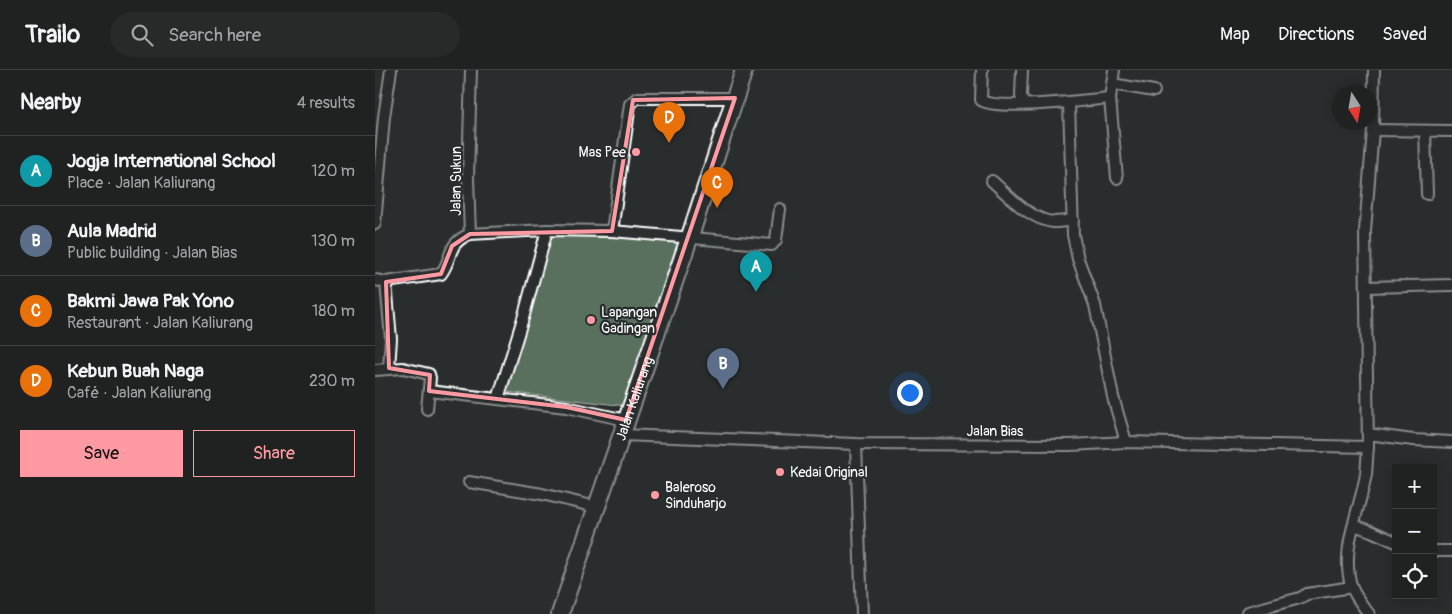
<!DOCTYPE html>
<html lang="en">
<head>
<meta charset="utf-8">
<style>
	body { margin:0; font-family:Pangolin,sans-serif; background:#282a2a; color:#f1f3f6 }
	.controls { position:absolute; right:15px; bottom:15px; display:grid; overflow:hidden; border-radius:0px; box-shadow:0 2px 12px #0003 }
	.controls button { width:45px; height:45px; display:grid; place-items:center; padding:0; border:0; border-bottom:1px solid #3d3f40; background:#202222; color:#f1f3f6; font:25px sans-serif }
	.compass { position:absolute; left:957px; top:15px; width:45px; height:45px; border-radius:50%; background:#202222; box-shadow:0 2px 12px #0003; rotate:169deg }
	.you { position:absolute; left:534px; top:322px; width:18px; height:18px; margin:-12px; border:4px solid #fff; border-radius:50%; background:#1a73e8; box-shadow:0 0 0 8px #1a73e833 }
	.badge { display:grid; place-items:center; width:32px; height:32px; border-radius:50%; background:#ff9aa2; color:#fff; font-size:16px; font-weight:700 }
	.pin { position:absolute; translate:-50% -41px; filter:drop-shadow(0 1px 2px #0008) }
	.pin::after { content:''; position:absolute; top:26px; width:18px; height:15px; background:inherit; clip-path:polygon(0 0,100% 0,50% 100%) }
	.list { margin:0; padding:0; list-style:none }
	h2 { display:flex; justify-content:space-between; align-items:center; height:65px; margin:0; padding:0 20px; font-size:21px }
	h2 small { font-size:16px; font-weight:400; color:#a2a4a5 }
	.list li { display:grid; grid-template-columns:32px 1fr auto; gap:15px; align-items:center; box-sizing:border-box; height:70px; padding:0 20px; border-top:1px solid #3d3f40 }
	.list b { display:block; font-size:19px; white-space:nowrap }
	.list p { margin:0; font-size:16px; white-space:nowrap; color:#a2a4a5 }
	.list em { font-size:16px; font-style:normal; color:#a2a4a5 }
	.actions { display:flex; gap:10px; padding:15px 20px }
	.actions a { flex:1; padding:11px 0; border:1px solid #ff9aa2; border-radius:0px; text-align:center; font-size:18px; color:#ff9aa2 }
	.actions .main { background:#ff9aa2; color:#111 }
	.icon { flex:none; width:28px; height:28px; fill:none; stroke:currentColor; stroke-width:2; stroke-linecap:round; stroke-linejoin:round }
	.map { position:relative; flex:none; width:1077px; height:544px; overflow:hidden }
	header { display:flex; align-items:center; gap:30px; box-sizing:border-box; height:70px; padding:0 25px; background:#202222; border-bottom:1px solid #3d3f40 }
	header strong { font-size:24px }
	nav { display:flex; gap:28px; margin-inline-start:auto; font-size:18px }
	.search { width:350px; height:45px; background:#282a2a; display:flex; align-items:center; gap:12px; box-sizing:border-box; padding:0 18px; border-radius:28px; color:#a2a4a5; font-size:19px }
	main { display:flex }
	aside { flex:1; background:#202222 }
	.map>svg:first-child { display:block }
</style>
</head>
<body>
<header>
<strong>Trailo</strong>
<div class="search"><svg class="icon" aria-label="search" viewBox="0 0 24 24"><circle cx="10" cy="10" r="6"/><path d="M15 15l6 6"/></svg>Search here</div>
<nav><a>Map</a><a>Directions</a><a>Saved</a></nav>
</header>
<main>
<aside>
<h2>Nearby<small>4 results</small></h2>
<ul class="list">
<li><span class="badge" style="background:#0f9aa8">A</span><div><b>Jogja International School</b><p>Place · Jalan Kaliurang</p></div><em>120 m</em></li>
<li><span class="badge" style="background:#5c6f8a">B</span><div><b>Aula Madrid</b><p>Public building · Jalan Bias</p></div><em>130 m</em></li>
<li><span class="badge" style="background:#e8710a">C</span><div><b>Bakmi Jawa Pak Yono</b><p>Restaurant · Jalan Kaliurang</p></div><em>180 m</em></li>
<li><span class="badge" style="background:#e8710a">D</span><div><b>Kebun Buah Naga</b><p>Café · Jalan Kaliurang</p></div><em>230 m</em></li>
</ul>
<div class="actions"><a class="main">Save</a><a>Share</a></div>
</aside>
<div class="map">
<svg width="1077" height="544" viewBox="0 0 1077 544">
	<rect width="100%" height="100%" fill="#2a2d2e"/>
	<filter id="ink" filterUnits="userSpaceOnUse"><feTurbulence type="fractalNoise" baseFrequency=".02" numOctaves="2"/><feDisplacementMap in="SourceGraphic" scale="10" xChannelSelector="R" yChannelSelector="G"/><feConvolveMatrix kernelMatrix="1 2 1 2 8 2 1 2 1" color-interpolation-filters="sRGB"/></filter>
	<g filter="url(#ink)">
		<polygon fill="#58705d" stroke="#acb8ae" points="177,166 306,169 251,336 132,322"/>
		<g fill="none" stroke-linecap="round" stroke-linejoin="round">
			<g stroke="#fff" stroke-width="14">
				<g id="minor">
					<path d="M 607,0 L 606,30 C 620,41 712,30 735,28"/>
					<polyline points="647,0 646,26 649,34"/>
					<polyline points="739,0 735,28 742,108"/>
					<polyline points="737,14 779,21"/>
					<polyline points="694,32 698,165 703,189 720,235 738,327 751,372"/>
					<polyline points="998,60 1077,61"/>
					<polyline points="1050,61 1052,124"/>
					<path d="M 617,111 C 634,126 654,149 678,152 C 685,152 692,151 698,150"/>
					<polyline points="0,154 9,47 16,0"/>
					<polyline points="237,161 255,34 262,28 360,28"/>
					<polyline points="95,164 93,108 96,0"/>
					<path d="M 0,210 L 11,212 L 66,204 C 79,186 71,174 95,164 L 172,160 L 237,161 L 397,175 L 401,170 L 405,139"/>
					<polyline points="11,212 16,269 14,298"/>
					<polyline points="991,217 1077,215"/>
					<polyline points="0,300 28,298 54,304 55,308 52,339"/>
					<polyline points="54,321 191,337 251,350"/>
					<polyline points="123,329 149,245 172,160"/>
					<polyline points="993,364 1038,370 1077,372"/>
					<polyline points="246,365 481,374 695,375 751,372 993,377"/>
					<polyline points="481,374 487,544"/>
					<polyline points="94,412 167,424 221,437"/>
					<polyline points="979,455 996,461 1021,472"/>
					<polyline points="1058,481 1077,481"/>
					<polyline points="873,542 925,528 932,524 977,517"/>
					<path d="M 994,544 C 988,536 981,528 977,518 C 964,481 985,441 991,404 C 992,395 992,386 993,377 L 990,161 L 998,60 L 999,0"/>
				</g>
			</g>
			<g stroke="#fff" stroke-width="20">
				<g id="primary">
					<path id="s1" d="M 185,544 L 317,160 L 369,0"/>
				</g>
			</g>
			<use href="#minor" stroke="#2a2d2e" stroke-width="10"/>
			<use href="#primary" stroke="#2a2d2e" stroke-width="16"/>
		</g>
	</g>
	<path d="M0 0H1077V544H0ZM 360,28 L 251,350 L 191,337 L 54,321 L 55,305 L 14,298 L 11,212 L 66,204 L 77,176 L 95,164 L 237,161 L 258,30 Z" fill="#2a2d2e" fill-opacity=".55" fill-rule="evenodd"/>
	<path fill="none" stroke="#ff9aa2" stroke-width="4" stroke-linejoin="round" d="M 360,28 L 251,350 L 191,337 L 54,321 L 55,305 L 14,298 L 11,212 L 66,204 L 77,176 L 95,164 L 237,161 L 258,30 Z"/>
	<g fill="#ff9aa2" stroke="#2a2d2e" stroke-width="2">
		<circle cx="261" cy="82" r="5"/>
		<circle cx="216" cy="250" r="5"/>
		<circle cx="405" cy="402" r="5"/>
		<circle cx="280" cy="425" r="5"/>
	</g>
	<g text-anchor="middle" stroke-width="4.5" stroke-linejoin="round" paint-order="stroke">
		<g font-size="14" fill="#fff" stroke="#2a2d2e" text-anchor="start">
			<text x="251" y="87" text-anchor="end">Mas Pee</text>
			<text x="226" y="247">Lapangan<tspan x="226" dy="16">Gadingan</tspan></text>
			<text x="415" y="407">Kedai Original</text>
			<text x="290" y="422">Baleroso<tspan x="290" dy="16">Sinduharjo</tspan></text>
		</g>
		<g font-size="14" fill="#fff" stroke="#2a2d2e">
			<text transform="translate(81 111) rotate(-90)" y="5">Jalan Sukun</text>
			<text dy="5" stroke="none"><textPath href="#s1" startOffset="228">Jalan Kaliurang</textPath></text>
			<text x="620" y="366">Jalan Bias</text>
		</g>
	</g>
</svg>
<div class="controls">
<button>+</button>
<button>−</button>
<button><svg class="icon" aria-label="locate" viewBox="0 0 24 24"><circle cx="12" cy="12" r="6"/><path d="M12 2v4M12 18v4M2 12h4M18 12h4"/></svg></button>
</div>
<svg class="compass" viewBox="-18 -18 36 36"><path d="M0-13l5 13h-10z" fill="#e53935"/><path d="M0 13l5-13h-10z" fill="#a2a4a5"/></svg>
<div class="you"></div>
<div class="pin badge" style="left:381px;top:222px;background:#0f9aa8">A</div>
<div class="pin badge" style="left:348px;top:319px;background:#5c6f8a">B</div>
<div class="pin badge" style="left:342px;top:138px;background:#e8710a">C</div>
<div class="pin badge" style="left:294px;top:73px;background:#e8710a">D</div>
</div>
</main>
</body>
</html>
